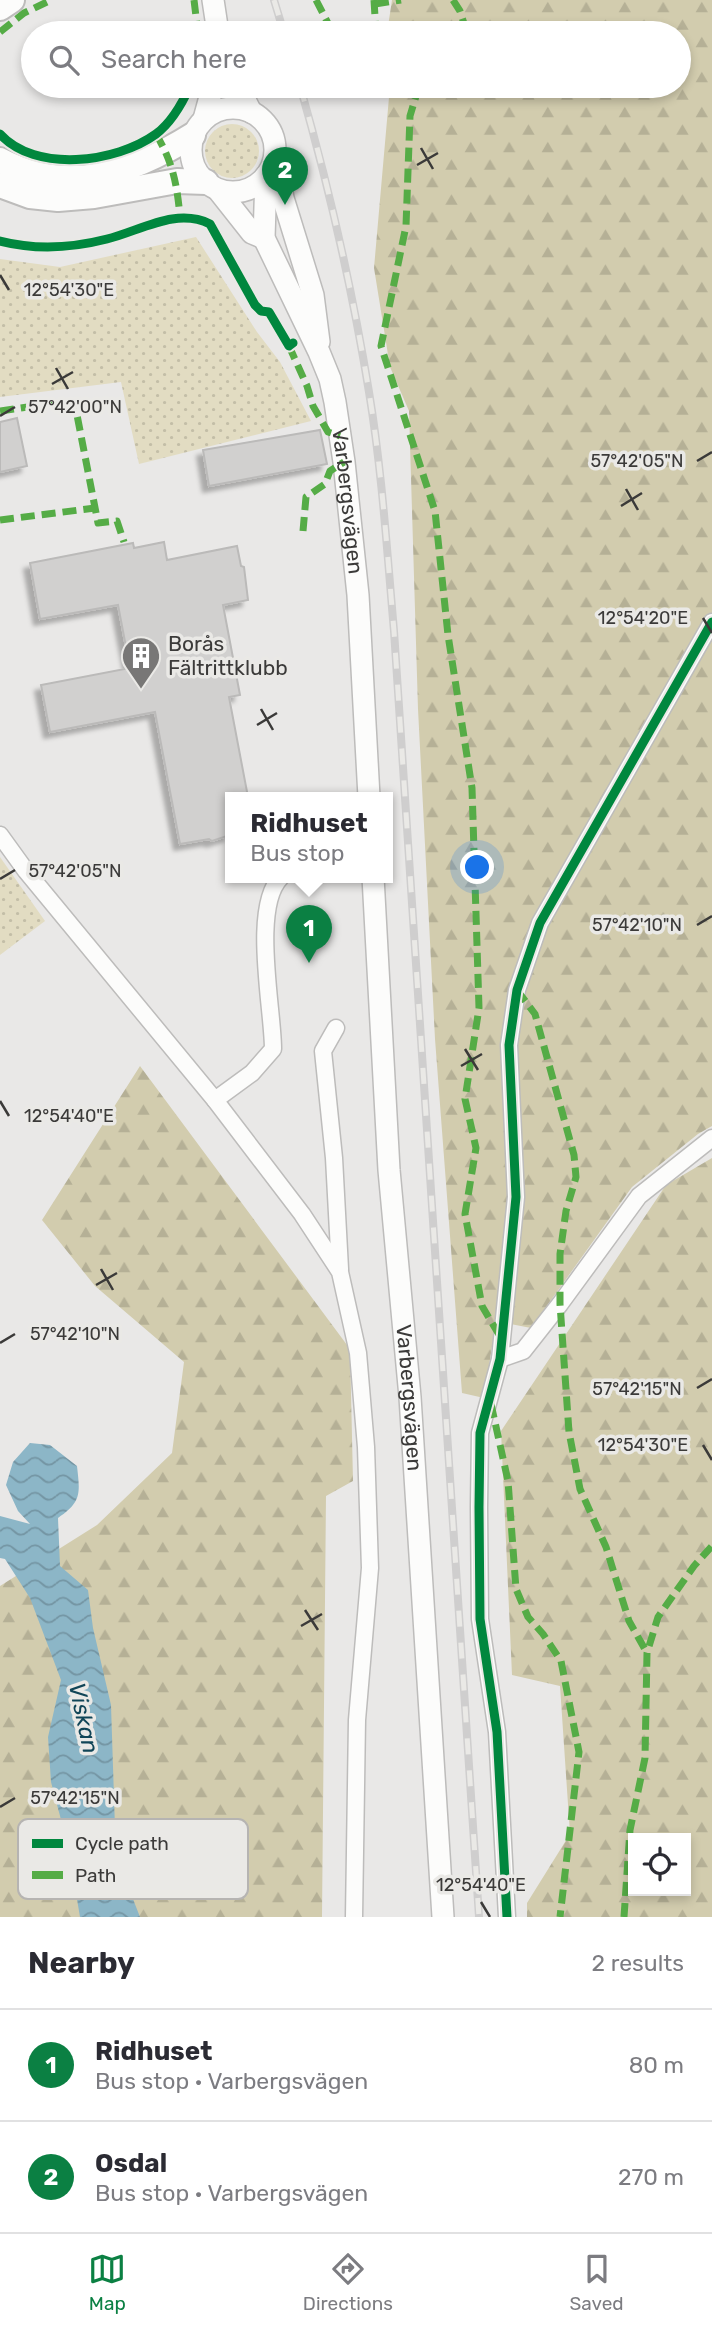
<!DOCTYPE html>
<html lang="en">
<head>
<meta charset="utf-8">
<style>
	body { margin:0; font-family:Rubik,sans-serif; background:#f7f7f7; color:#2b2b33 }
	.controls { position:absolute; right:21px; bottom:21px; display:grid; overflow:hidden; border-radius:0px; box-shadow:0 4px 10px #0003 }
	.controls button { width:63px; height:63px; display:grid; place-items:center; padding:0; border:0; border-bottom:2px solid #e1e1e2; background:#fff; color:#2b2b33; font:35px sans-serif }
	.you { position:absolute; left:478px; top:868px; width:24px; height:24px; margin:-18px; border:5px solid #fff; border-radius:50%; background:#1a73e8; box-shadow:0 0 0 10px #1a73e833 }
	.badge { display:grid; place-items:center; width:46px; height:46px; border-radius:50%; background:#0b8043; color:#fff; font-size:23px; font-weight:700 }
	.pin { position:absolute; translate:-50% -58px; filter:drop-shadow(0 2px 4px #0008) }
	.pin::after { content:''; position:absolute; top:37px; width:24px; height:21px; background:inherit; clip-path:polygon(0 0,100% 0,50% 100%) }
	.popup { position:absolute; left:225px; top:792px; width:168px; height:91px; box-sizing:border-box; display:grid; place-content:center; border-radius:0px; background:#fff; filter:drop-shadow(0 2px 5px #0005); font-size:23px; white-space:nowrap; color:#7c7c81 }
	.popup b { font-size:26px; color:#2b2b33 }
	.popup::after { content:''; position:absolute; left:50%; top:100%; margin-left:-14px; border:14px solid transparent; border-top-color:#fff }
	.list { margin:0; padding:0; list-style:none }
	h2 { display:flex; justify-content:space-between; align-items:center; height:91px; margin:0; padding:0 28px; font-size:30px }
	h2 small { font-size:23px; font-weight:400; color:#7c7c81 }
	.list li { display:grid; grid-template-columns:46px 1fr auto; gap:21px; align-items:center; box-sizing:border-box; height:112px; padding:0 28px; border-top:2px solid #e1e1e2 }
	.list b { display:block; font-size:26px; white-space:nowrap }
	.list p { margin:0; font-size:23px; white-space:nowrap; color:#7c7c81 }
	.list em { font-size:23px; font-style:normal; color:#7c7c81 }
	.icon { flex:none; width:38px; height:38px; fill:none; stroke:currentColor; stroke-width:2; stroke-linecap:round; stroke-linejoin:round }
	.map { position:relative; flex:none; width:712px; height:1917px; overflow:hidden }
	.search { position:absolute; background:#fff; box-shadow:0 4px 10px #0003; left:21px; right:21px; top:21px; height:77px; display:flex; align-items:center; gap:18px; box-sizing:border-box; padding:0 24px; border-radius:38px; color:#7c7c81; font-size:26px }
	.sheet { height:315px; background:#fff }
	nav { display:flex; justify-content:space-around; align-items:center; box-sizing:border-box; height:98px; border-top:2px solid #e1e1e2; background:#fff; font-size:19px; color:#7c7c81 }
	nav a { display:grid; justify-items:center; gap:4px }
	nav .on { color:#0b8043 }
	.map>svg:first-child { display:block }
</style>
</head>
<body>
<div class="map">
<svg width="712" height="1917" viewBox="0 0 712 1917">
	<defs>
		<pattern id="grass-dots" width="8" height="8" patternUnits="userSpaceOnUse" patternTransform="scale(1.75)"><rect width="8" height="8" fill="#e2dcc2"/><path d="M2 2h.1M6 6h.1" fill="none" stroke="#c3bea7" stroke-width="1.8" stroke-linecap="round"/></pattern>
		<pattern id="forest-firs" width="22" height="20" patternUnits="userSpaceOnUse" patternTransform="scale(1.75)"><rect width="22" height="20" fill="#d2ccae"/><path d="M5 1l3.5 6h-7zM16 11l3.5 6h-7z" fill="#b5b096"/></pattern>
		<pattern id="water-waves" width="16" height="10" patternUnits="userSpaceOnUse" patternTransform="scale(1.75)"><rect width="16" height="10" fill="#8cb6c7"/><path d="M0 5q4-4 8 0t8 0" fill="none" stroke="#7495a3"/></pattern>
		<filter id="shadow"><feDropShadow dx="-6" dy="6" stdDeviation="2" flood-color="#0004"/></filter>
	</defs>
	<rect width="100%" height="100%" fill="#e9e8e7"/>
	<g fill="url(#grass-dots)">
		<circle cx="232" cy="151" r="27"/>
		<polygon points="196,237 257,332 280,362 311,421 139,464 121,382 0,397 0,259 60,267"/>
		<polygon points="0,857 45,921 0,955"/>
	</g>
	<g fill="url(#forest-firs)" fill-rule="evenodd">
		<polygon points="392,0 712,0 712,1126 698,1134 632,1187 531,1328 496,1321 484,1398 462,1393 435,1039 418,709 409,411 390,367 374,268 390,86 679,86 679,33 387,33"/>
		<polygon points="140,1066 350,1349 353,1481 326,1496 322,1917 0,1917 0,1586 97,1525 172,1453 184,1362 95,1286 42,1220"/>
		<path d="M 712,1158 L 712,1917 L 527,1917 L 527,1903 L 570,1834 L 560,1686 L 512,1675 L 501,1431 L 666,1185 ZM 686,1838 L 686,1891 L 633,1891 L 633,1838 Z"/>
	</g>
	<path fill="url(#water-waves)" d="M 30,1443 L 50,1445 L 77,1466 C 80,1493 82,1502 58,1518 L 60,1566 L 88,1590 L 93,1628 L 111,1705 L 115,1828 L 129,1848 L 124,1876 L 140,1917 L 80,1917 L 68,1846 L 51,1782 L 48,1737 L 61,1680 L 30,1598 L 5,1559 L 0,1558 L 0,1516 L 30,1524 L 18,1511 L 6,1485 L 13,1462 Z"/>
	<g fill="#d1d0cf" stroke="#bbbab9" stroke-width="2" filter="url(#shadow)">
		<polygon points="17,418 27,466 0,472 0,422"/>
		<polygon points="320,430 327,464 209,486 203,450"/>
		<polygon points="164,542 167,560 237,546 241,566 244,567 248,600 223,605 240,695 229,697 248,797 230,797 230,835 212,841 209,839 180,844 155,712 50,732 41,685 130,668 118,605 40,619 30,563 133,543 134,548"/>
	</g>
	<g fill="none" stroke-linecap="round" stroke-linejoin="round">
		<g stroke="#bdbcbb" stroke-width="19">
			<g id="street">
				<path d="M 0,835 L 26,871 L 215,1100 L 252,1073 L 273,1049 C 273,1009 251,907 281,877"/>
				<polyline points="336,1028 323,1051 334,1158 340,1269"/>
				<polyline points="215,1100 302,1214 340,1272 358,1353 366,1447 370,1568 357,1720 354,1917"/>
				<polyline points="500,1359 523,1351 560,1304 639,1196 712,1138"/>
				<polyline points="507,1917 497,1732 480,1619 479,1507 480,1433 500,1359 516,1197 509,1045 517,990 540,923 712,622"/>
			</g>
		</g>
		<g stroke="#bdbcbb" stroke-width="24">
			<g id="secondary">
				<polyline points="213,0 218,33"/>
				<polyline points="238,86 251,112"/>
				<circle cx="233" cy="150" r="42"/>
				<polyline points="204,119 213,86"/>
				<polyline points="276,160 283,198 313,295 319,342"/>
				<path id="s1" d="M 266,176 L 264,238 L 319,352 L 330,379 L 335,402 L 344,462 L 358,595 L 369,797"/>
				<polyline points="218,190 252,233 264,238"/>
				<path id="s2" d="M 373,877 L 389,1170 L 410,1397 L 443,1917"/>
			</g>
		</g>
		<g stroke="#bdbcbb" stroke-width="28">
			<g id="primary">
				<polyline points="0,8 12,0"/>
				<path d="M 0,160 C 68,196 132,173 193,135"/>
				<polyline points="0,185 30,196 58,199 94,196 177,181 206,182"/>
			</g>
		</g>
		<use href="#street" stroke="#fcfcfb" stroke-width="16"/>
		<use href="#secondary" stroke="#fcfcfb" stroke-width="21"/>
		<use href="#primary" stroke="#fcfcfb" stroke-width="24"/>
		<g stroke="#cfcece" stroke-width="8">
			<g id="rail">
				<polyline points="274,0 284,33"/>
				<path d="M 300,86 C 329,187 352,288 369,392 C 382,471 387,551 394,631 L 479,1917"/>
			</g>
		</g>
		<use href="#rail" stroke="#eae9e6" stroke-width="5" stroke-dasharray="16" stroke-linecap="butt"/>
		<g stroke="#55ac46" stroke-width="7" stroke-dasharray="14 7" stroke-linecap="butt">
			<polyline points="194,0 198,33"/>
			<polyline points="316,0 333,33"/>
			<polyline points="374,0 376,33"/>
			<polyline points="453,0 460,11 467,33"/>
			<polyline points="375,4 401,0"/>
			<polyline points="0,32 24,13 51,0"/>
			<polyline points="419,86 410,116 406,226 381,346 435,511 448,635 472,788 479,1008 465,1099 476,1148 465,1214 482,1306 501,1338"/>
			<path d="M 156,134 C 173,163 177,184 180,217"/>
			<polyline points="289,346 307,386 313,406 328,432 340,436"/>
			<path d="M 0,411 L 56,403 C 67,403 71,407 77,415 L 98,523 L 117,521 L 124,542"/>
			<polyline points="0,520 95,508"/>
			<polyline points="303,531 306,497 325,484 330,471 344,462"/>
			<polyline points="517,990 535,1014 574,1155 576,1177 566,1211 560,1254 560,1304 569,1432 580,1489 606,1547 629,1621 647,1653"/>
			<polyline points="491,1404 508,1481 516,1589 528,1617 543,1634 561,1661 579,1752 560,1917"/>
			<polyline points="624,1917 630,1830 645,1758 647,1653 658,1617 694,1566 712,1546"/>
		</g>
		<g stroke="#eae9e6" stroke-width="13">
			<g id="cycleway">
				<path d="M 0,134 C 35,173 116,163 156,134 C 172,122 182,104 190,86"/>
				<path d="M 0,241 C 35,250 72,248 107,239 C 140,231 176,207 210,224 L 255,305 L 261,311 L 269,312 L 289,346 L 293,343"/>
				<polyline points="507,1917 497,1732 480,1619 479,1507 480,1433 500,1359 516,1197 509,1045 517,990 540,923 712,622"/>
			</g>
		</g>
		<use href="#cycleway" stroke="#00873e" stroke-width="9"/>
	</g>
	<path fill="none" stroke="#3b3a39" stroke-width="2.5" d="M 421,148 L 433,169M 417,165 L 438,153M 0,275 L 9,290M 56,368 L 68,389M 52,384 L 73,372M 0,416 L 15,407M 697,461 L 712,452M 626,489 L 638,510M 621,506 L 642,493M 703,618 L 712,633M 261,709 L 273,730M 257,725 L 277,713M 0,879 L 15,870M 697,925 L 712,916M 465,1049 L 478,1070M 461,1066 L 482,1054M 0,1101 L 9,1116M 101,1269 L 113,1290M 96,1285 L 117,1273M 0,1343 L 15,1334M 697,1388 L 712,1379M 703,1445 L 712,1460M 305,1610 L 318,1630M 301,1626 L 322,1614M 0,1807 L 15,1798M 481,1902 L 490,1917"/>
	<defs>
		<g id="building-pin" transform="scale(2.0125)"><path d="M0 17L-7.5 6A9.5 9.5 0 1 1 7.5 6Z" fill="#787776" stroke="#eae9e6"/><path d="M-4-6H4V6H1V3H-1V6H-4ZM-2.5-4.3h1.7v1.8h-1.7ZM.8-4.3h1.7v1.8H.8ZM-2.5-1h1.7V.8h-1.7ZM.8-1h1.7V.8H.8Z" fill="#fff"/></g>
	</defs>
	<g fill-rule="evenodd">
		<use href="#building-pin" x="141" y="656"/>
	</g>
	<g text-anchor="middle" stroke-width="7" stroke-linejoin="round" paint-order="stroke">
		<g font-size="21" fill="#3b3a39" stroke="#eae9e6">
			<text dy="7" stroke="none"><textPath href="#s1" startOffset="341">Varbergsvägen</textPath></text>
			<text dy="7" stroke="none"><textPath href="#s2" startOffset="522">Varbergsvägen</textPath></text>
		</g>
		<g font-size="21" fill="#3b3a39" stroke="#eae9e6" text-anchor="start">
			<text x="168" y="651">Borås<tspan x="168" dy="24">Fältrittklubb</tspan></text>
		</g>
		<g font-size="23" font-style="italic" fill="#114557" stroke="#eae9e6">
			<text transform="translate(84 1718) rotate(78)" y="8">Viskan</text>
		</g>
	</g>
	<rect x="18" y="1819" width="230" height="80" rx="10" fill="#eae9e6" stroke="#b6b4b2" stroke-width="2"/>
	<rect x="32" y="1839" width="31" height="9" fill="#00873e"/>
	<rect x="32" y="1871" width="31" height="8" fill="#55ac46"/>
	<g font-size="19" fill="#3b3a39">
		<text x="75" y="1850">Cycle path</text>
		<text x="75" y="1882">Path</text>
	</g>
	<g font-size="18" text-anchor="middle" fill="#3b3a39" stroke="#eae9e6" stroke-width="7" stroke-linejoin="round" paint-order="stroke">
		<text x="69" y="296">12°54'30"E</text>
		<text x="75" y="413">57°42'00"N</text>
		<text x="637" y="467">57°42'05"N</text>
		<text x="643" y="624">12°54'20"E</text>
		<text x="75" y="877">57°42'05"N</text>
		<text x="637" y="931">57°42'10"N</text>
		<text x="69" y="1122">12°54'40"E</text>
		<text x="75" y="1340">57°42'10"N</text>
		<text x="637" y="1395">57°42'15"N</text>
		<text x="643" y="1451">12°54'30"E</text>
		<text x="75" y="1804">57°42'15"N</text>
		<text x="481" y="1891">12°54'40"E</text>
	</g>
</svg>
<div class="controls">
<button><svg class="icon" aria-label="locate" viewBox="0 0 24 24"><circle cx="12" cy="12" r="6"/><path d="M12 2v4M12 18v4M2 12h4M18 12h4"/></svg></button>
</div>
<div class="you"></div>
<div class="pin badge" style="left:309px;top:963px">1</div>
<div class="popup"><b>Ridhuset</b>Bus stop</div>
<div class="pin badge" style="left:285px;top:205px">2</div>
<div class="search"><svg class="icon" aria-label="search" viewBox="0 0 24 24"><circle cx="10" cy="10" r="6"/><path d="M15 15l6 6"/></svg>Search here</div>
</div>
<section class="sheet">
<h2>Nearby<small>2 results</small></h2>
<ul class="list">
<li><span class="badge">1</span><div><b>Ridhuset</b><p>Bus stop · Varbergsvägen</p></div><em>80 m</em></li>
<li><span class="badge">2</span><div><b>Osdal</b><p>Bus stop · Varbergsvägen</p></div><em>270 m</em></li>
</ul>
</section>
<nav>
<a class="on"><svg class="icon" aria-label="map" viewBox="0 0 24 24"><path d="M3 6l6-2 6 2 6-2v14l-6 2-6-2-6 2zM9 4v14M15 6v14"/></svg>Map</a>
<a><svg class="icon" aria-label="directions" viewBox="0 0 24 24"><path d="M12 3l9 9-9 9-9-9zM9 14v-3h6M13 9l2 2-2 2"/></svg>Directions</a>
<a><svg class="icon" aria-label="saved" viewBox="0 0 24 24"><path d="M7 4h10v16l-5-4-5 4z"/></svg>Saved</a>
</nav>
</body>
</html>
